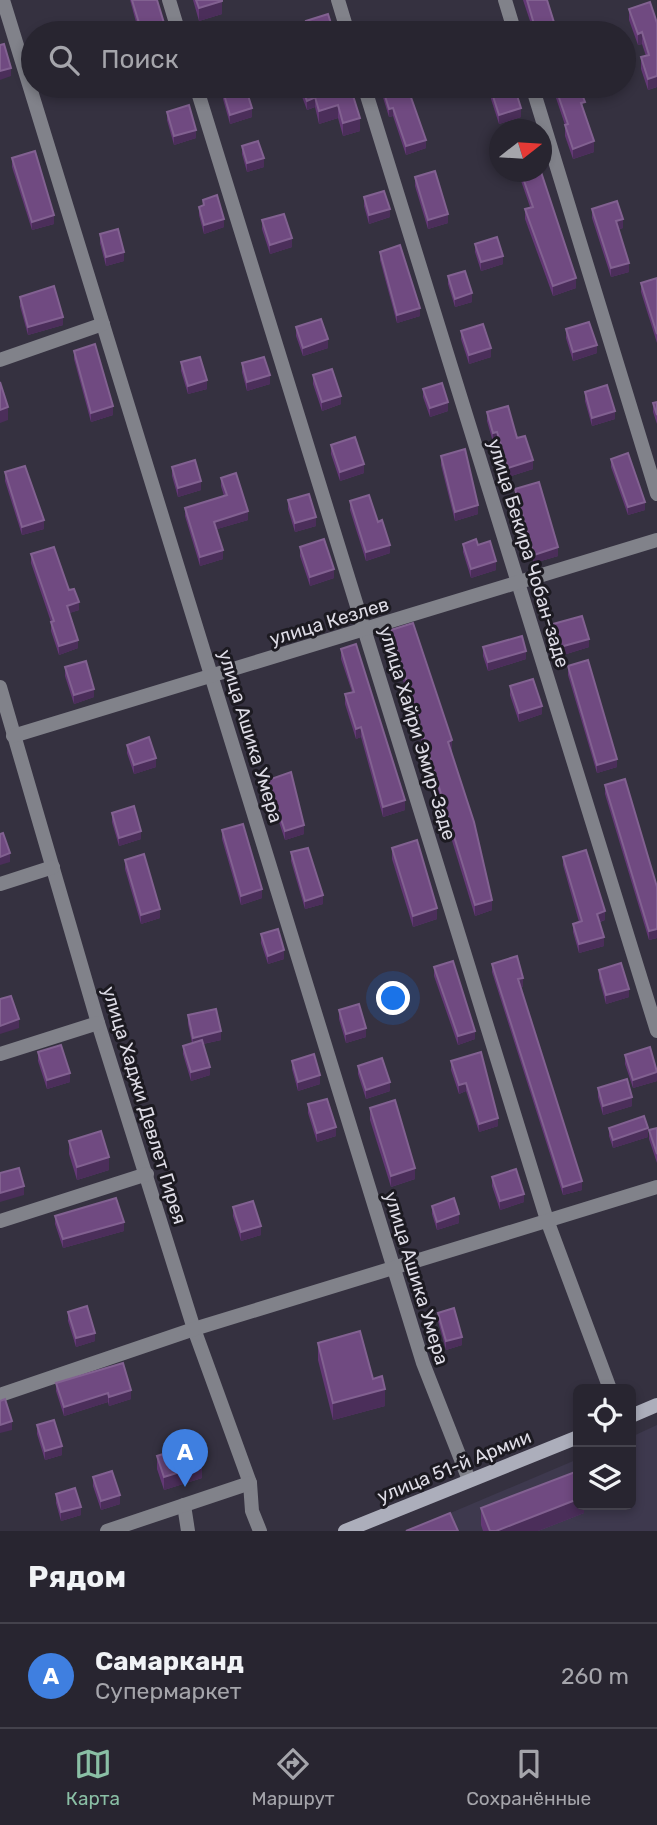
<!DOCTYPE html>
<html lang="ru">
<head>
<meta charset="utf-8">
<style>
	body { margin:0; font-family:Rubik,sans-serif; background:#302d38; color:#f1f3f6 }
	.controls { position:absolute; right:21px; bottom:21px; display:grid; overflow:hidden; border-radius:10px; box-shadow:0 4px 10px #0003 }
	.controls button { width:63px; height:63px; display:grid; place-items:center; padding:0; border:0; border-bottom:2px solid #44424c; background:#282530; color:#f1f3f6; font:35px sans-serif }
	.compass { position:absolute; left:489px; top:119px; width:63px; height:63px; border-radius:50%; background:#282530; box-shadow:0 4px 10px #0003; rotate:73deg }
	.you { position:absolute; left:394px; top:999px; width:24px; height:24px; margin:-18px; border:5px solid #fff; border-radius:50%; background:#1a73e8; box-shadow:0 0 0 10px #1a73e833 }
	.badge { display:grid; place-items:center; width:46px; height:46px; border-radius:50%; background:#8abfa5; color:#fff; font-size:23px; font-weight:700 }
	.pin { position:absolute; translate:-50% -58px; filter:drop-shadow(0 2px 4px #0008) }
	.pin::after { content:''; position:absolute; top:37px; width:24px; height:21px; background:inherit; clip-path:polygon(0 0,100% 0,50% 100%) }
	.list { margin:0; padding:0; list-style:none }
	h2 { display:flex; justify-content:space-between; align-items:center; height:91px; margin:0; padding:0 28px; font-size:30px }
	h2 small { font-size:23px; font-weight:400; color:#a5a5ab }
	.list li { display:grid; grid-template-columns:46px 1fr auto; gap:21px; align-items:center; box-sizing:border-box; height:105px; padding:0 28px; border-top:2px solid #44424c }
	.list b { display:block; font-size:26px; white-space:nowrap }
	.list p { margin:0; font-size:23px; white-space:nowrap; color:#a5a5ab }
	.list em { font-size:23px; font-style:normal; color:#a5a5ab }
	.icon { flex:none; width:38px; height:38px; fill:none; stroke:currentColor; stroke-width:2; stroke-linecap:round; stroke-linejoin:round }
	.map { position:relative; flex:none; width:657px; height:1531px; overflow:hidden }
	.search { position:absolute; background:#282530; box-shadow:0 4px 10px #0003; left:21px; right:21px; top:21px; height:77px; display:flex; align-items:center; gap:18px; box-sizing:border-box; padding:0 24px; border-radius:38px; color:#a5a5ab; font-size:26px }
	.sheet { height:196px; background:#282530 }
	nav { display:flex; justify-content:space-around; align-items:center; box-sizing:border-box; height:98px; border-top:2px solid #44424c; background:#282530; font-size:19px; color:#a5a5ab }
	nav a { display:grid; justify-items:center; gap:4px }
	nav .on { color:#8abfa5 }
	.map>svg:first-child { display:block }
</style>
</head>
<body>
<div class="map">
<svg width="657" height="1531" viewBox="0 0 657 1531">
	<rect width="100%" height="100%" fill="#353140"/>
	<polygon fill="#3e394e" points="657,1425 657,1531 408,1531 578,1459 578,1505 631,1505 631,1437"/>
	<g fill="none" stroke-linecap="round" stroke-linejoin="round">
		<g stroke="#81828a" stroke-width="14">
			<polyline points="3,0 423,1363 469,1480"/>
			<polyline points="169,0 179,33"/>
			<polyline points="338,0 348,33"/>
			<polyline points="505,0 515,33"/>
			<polyline points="196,86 547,1220 610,1389"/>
			<polyline points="364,86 657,1031"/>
			<polyline points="532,86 657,494"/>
			<polyline points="0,360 103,324"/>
			<polyline points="0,687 98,1023 194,1329 250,1483 252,1511 260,1531"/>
			<polyline points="13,736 657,540"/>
			<polyline points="0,884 53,867"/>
			<polyline points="0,1054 98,1023"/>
			<polyline points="0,1221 147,1174"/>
			<polyline points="0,1395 194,1329 657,1187"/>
			<polyline points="184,1505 188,1531"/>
			<polyline points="107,1531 250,1483"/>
		</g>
		<g stroke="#acaebb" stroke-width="14">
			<polyline points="631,1416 657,1405"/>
			<polyline points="345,1531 578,1437"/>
		</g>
	</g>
	<g fill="#633875">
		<polygon points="130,0 157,0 167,33 139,33"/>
		<polygon points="193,0 222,0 222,14 199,21"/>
		<polygon points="523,0 547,0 557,32 565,33 534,33"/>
		<polygon points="629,9 657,23 657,87 648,90 641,69 641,57 646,56 642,44 638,45 629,20"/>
		<polygon points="298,86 318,86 321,95 350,86 360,131 343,136 338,118 319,124 315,107 307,110"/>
		<polygon points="381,86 407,86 426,148 406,155 393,116 389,117 381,91"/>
		<polygon points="552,86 579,86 584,113 594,152 573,159 565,136 565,125"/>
		<polygon points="491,90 521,117 499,124 491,99"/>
		<polygon points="223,91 252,117 230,124 223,99"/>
		<polygon points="167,112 196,138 174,145 167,120"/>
		<polygon points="242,146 264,167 247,172 242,154"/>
		<polygon points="12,158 54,224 32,230 12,167"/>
		<polygon points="518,172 541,172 576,288 553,296 525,219 525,209 530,207"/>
		<polygon points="415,177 448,223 428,229 415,186"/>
		<polygon points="364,197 390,217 369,224 364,206"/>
		<polygon points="203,200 224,227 204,234 199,215 199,207 203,206"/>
		<polygon points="592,209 623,228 619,229 629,272 611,277 592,218"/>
		<polygon points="262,220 292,247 270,254 262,229"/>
		<polygon points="100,234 124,261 106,266 100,243"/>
		<polygon points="475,244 503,264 481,271 475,252"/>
		<polygon points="380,252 420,316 397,323 380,260"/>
		<polygon points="448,276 472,302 455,307 448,284"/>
		<polygon points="657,278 657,343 641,292 641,283"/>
		<polygon points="20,297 63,325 28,335 20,306"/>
		<polygon points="296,327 328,348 303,356 296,336"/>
		<polygon points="566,329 597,353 573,361 566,338"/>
		<polygon points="461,331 491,357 469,364 461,339"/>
		<polygon points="74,351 113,415 91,422 74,359"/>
		<polygon points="181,362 207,389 188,394 181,371"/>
		<polygon points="242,363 270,384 247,391 242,372"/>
		<polygon points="313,375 341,404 322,411 313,384"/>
		<polygon points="423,389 448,411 430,417 423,397"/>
		<polygon points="585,392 615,419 592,426 585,401"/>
		<polygon points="657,402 657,424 653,412 653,403"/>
		<polygon points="487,412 517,438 533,469 508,477 497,440 493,442 487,421"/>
		<polygon points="331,445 364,473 340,481 331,454"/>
		<polygon points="441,456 478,514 455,521 441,465"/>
		<polygon points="611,459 645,510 628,515 611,467"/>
		<polygon points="172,467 201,490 178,497 172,476"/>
		<polygon points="5,472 44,529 22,535 5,481"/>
		<polygon points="221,478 248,520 217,529 223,559 200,566 185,516 185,508 224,496 221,486"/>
		<polygon points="515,489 558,556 534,563 515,498"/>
		<polygon points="288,500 316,526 295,532 288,509"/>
		<polygon points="350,501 378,522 390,553 366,561 350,510"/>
		<polygon points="463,544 478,545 496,570 471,578 463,552"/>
		<polygon points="300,547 334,578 310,586 300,556"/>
		<polygon points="31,554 69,590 79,610 69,613 78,648 59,655 51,631 51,622 31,563"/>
		<polygon points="553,624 589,647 560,656 553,633"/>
		<polygon points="391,630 452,750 451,751 492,910 475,916 391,641"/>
		<polygon points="483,647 526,659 488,671 483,656"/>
		<polygon points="341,649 405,810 383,817 361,737 356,739 345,704 345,694 352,692 341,659"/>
		<polygon points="568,666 617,767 597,773 568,675"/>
		<polygon points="65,667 94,697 74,704 65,676"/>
		<polygon points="510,686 542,714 519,722 510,695"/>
		<polygon points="127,745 156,767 134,774 127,753"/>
		<polygon points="268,780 304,834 285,840 268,789"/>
		<polygon points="605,785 657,887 657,938 649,940 605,794"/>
		<polygon points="112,813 141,839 119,846 112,822"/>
		<polygon points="222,830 262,898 241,905 222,839"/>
		<polygon points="392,848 437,919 413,927 392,859"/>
		<polygon points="291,852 323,904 305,909 291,861"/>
		<polygon points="563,857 605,920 600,922 604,946 579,953 573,932 573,924 579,922 563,865"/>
		<polygon points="125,860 160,918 141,924 125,869"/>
		<polygon points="261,934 284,959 268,964 261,943"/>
		<polygon points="492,964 523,987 521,987 582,1190 563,1195 492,972"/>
		<polygon points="434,967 475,1039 458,1045 434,976"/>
		<polygon points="599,970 629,997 606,1004 599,978"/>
		<polygon points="339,1010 366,1037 346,1043 339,1019"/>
		<polygon points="188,1015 221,1040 203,1044 210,1075 191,1081 183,1054 183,1046 192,1043 188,1024"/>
		<polygon points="38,1052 70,1082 47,1089 38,1061"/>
		<polygon points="625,1055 657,1072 657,1081 633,1088 625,1064"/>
		<polygon points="292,1061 320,1084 298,1091 292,1069"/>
		<polygon points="451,1061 498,1126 479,1132 466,1091 459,1094 451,1070"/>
		<polygon points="358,1066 390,1091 366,1099 358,1074"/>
		<polygon points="598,1088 632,1106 603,1115 598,1097"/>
		<polygon points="308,1104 336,1136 317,1142 308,1113"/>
		<polygon points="370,1108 415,1179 391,1187 370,1120"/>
		<polygon points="609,1128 648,1137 613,1148 609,1136"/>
		<polygon points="657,1128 657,1163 649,1139 649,1130"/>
		<polygon points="69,1141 109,1170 77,1180 69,1154"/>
		<polygon points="492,1177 524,1202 500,1210 492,1186"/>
		<polygon points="432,1206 459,1223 437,1230 432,1214"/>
		<polygon points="233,1207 261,1235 241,1241 233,1216"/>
		<polygon points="55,1216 124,1231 63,1248 55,1224"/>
		<polygon points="68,1312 95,1341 76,1347 68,1321"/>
		<polygon points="438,1313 462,1345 446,1350 438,1321"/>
		<polygon points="318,1343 385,1406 333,1420 318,1360"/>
		<polygon points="56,1383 131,1399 109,1406 108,1402 64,1416 56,1391"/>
		<polygon points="37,1425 62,1455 45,1460 37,1434"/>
		<polygon points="157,1456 202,1478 164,1490 157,1469"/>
		<polygon points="93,1477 120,1504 101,1510 93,1486"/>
		<polygon points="56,1494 81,1515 61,1521 56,1503"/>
		<polygon points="584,1505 584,1513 538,1531 483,1531 481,1525 481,1508"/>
	</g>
	<g fill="#4b2e5a">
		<polygon points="222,1 222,14 199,21 199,8"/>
		<polygon points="642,32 642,44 638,45 638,34"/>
		<polygon points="11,68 11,76 0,80 0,71"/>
		<polygon points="657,76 657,87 648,90 648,79"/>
		<polygon points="52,86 70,86 52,92"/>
		<polygon points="315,98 315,107 307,110 307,101"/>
		<polygon points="338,105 338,118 319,124 319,111"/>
		<polygon points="252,108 252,117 230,124 230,115"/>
		<polygon points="393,108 393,116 389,117 389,109"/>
		<polygon points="521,108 521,117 499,124 499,115"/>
		<polygon points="360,118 360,131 343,136 343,123"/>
		<polygon points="196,130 196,138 174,145 174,136"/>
		<polygon points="426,140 426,148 406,155 406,146"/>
		<polygon points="594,141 594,152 573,159 573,149"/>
		<polygon points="264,158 264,167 247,172 247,163"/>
		<polygon points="390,209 390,217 369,224 369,215"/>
		<polygon points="448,214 448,223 428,229 428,220"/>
		<polygon points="54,215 54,224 32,230 32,222"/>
		<polygon points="224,219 224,227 204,234 204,225"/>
		<polygon points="623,219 623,228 616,230 616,221"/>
		<polygon points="292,238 292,247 270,254 270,245"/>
		<polygon points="124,252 124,261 106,266 106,257"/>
		<polygon points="503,256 503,264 481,271 481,262"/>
		<polygon points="629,263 629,272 611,277 611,268"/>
		<polygon points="576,278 576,288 553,296 553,286"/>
		<polygon points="472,293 472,302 455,307 455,299"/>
		<polygon points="420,308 420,316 397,323 397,315"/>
		<polygon points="63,317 63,325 28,335 28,327"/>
		<polygon points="328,339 328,348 303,356 303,348"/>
		<polygon points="597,345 597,353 573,361 573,352"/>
		<polygon points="491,348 491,357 469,364 469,355"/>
		<polygon points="270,375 270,384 247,391 247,382"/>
		<polygon points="207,380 207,389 188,394 188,386"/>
		<polygon points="341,396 341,404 322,411 322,402"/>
		<polygon points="448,402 448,411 430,417 430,408"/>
		<polygon points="113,406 113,415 91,422 91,413"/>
		<polygon points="8,407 8,420 0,423 0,410"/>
		<polygon points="615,411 615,419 592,426 592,418"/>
		<polygon points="497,432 497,440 493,442 493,433"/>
		<polygon points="533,460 533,469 508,477 508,468"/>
		<polygon points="364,464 364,473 340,481 340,472"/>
		<polygon points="201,481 201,490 178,497 178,488"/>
		<polygon points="645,502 645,510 628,515 628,507"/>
		<polygon points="478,505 478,514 455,521 455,512"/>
		<polygon points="248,511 248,520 214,530 214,522"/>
		<polygon points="316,517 316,526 295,532 295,523"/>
		<polygon points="44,520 44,529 22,535 22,527"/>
		<polygon points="390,545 390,553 366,561 366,552"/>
		<polygon points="558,547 558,556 534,563 534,555"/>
		<polygon points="223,550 223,559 200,566 200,557"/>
		<polygon points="496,561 496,570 471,578 471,569"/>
		<polygon points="334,569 334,578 310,586 310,577"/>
		<polygon points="79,602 79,610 67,614 67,606"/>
		<polygon points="589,639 589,647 560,656 560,647"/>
		<polygon points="78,640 78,648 59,655 59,646"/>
		<polygon points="526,651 526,659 488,671 488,662"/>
		<polygon points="94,689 94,697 74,704 74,695"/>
		<polygon points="542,706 542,714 519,722 519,713"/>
		<polygon points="361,727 361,737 356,739 356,729"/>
		<polygon points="452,740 452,750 448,752 448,742"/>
		<polygon points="156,758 156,767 134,774 134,765"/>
		<polygon points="617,759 617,767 597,773 597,765"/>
		<polygon points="405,800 405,810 383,817 383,807"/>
		<polygon points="304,825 304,834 285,840 285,831"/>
		<polygon points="141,831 141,839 119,846 119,838"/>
		<polygon points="10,853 10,862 0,865 0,857"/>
		<polygon points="262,889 262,898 241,905 241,896"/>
		<polygon points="323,895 323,904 305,909 305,901"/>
		<polygon points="492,900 492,910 475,916 475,905"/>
		<polygon points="437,908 437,919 413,927 413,916"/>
		<polygon points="160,909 160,918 141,924 141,915"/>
		<polygon points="605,911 605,920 597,922 597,914"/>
		<polygon points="657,929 657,938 649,940 649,931"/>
		<polygon points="604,937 604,946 579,953 579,944"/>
		<polygon points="284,950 284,959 268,964 268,956"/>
		<polygon points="523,978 523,987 518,988 518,979"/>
		<polygon points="629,989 629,997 606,1004 606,995"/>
		<polygon points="19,1019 19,1028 0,1034 0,1026"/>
		<polygon points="366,1028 366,1037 346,1043 346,1034"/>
		<polygon points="221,1031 221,1040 193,1046 193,1038"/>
		<polygon points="475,1031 475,1039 458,1045 458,1036"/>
		<polygon points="210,1067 210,1075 191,1081 191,1072"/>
		<polygon points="657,1072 657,1081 633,1088 633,1080"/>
		<polygon points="70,1073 70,1082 47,1089 47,1080"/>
		<polygon points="320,1075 320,1084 298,1091 298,1082"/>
		<polygon points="390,1082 390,1091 366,1099 366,1090"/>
		<polygon points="466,1083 466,1091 459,1094 459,1085"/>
		<polygon points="632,1097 632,1106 603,1115 603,1106"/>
		<polygon points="498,1118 498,1126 479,1132 479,1124"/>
		<polygon points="336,1127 336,1136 317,1142 317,1133"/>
		<polygon points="648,1128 648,1137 613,1148 613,1140"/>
		<polygon points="109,1157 109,1170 77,1180 77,1167"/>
		<polygon points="415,1168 415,1179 391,1187 391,1176"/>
		<polygon points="582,1181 582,1190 563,1195 563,1187"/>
		<polygon points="24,1186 24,1195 0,1202 0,1193"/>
		<polygon points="524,1194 524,1202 500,1210 500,1201"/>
		<polygon points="459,1214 459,1223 437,1230 437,1222"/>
		<polygon points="124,1222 124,1231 63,1248 63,1239"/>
		<polygon points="261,1226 261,1235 241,1241 241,1232"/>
		<polygon points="95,1333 95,1341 76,1347 76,1338"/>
		<polygon points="462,1337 462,1345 446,1350 446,1341"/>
		<polygon points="385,1389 385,1406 333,1420 333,1403"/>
		<polygon points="131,1390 131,1399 109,1406 109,1397"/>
		<polygon points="108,1393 108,1402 64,1416 64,1407"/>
		<polygon points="12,1421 12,1430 0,1433 0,1425"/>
		<polygon points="62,1446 62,1455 45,1460 45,1451"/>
		<polygon points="202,1465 202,1478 164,1490 164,1477"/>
		<polygon points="120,1495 120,1504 101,1510 101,1501"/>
		<polygon points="578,1499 578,1505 584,1505 584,1513 538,1531 496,1531"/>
		<polygon points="81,1507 81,1515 61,1521 61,1512"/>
	</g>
	<g fill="#704a81" stroke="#826191" stroke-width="2">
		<polygon points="132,0 157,0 167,33 142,33"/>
		<polygon points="196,0 222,0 222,1 199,8"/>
		<polygon points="527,0 547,0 557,32 564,30 565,33 542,33 541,30 536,31"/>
		<polygon points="650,2 657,23 657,76 648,79 641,57 649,55 642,32 638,34 629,9"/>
		<polygon points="328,14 334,33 310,33 306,21"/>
		<polygon points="491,26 493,33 470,33"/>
		<polygon points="4,44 11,68 0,71 0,45"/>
		<polygon points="238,86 245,86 252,108 230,115 223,91"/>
		<polygon points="301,86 318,86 321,95 307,101"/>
		<polygon points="350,86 360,118 343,123 338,105 319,111 315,97"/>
		<polygon points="382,86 407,86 426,140 406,146 393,108 389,109"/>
		<polygon points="506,86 514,86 521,108 499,115 491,90"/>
		<polygon points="555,86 579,86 585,102 581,103 594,141 573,149 565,125 568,124"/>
		<polygon points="189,105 196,130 174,136 167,112"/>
		<polygon points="258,141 264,158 247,163 242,146"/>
		<polygon points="35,151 54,215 32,222 12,158"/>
		<polygon points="435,171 448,214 428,220 415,177"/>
		<polygon points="521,172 541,172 576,278 553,286 525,209 533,207"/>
		<polygon points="384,191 390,209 369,215 364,197"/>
		<polygon points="217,195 224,219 204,225 199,207 204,205 203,200"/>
		<polygon points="617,201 623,219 616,221 629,263 611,268 592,209"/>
		<polygon points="284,214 292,238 270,245 262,220"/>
		<polygon points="118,229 124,252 106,257 100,234"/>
		<polygon points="497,237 503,256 481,262 475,244"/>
		<polygon points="400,245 420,308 397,315 380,252"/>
		<polygon points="465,271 472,293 455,299 448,276"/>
		<polygon points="657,278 657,334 641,283"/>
		<polygon points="54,286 63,317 28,327 20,297"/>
		<polygon points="321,319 328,339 303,348 296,327"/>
		<polygon points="589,322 597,345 573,352 566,329"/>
		<polygon points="483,324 491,348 469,355 461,331"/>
		<polygon points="95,344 113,406 91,413 74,351"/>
		<polygon points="200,357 207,380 188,386 181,362"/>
		<polygon points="264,357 270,375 247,382 242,363"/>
		<polygon points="332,369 341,396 322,402 313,375"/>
		<polygon points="0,382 8,407 0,410"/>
		<polygon points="442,383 448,402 430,408 423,389"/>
		<polygon points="607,385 615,411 592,418 585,392"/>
		<polygon points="657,402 657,415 653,403"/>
		<polygon points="508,406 517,438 525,436 533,460 508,468 497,432 493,433 487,412"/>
		<polygon points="355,437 364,464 340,472 331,445"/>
		<polygon points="465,449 478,505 455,512 441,456"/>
		<polygon points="628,453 645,502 628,507 611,459"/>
		<polygon points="195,460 201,481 178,488 172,467"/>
		<polygon points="25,466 44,520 22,527 5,472"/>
		<polygon points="236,473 248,511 214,522 223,550 200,557 185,508 227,495 221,478"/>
		<polygon points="539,482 558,547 534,555 515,489"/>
		<polygon points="309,494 316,517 295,523 288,500"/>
		<polygon points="369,495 378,522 382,520 390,545 366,552 350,501"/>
		<polygon points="324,539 334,569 310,577 300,547"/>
		<polygon points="476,539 478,545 490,541 496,561 471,569 463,544"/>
		<polygon points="54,547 69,590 74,589 79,602 67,606 78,640 59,646 51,622 54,621 31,554"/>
		<polygon points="582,616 589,639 560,647 553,624"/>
		<polygon points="413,623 452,740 448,742 474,822 492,900 475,905 391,630"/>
		<polygon points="522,636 526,651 488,662 483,647"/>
		<polygon points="356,644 405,800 383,807 361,727 356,729 345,694 354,692 341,649"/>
		<polygon points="588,660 617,759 597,765 568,666"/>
		<polygon points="86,661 94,689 74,695 65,667"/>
		<polygon points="533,679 542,706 519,713 510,686"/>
		<polygon points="149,737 156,758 134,765 127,745"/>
		<polygon points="291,772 304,825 285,831 268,780"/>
		<polygon points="625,779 657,887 657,929 649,931 605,785"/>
		<polygon points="134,806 141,831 119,838 112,813"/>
		<polygon points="243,824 262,889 241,896 222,830"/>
		<polygon points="3,833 10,853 0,857 0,834"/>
		<polygon points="417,840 437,908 413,916 392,848"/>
		<polygon points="308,848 323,895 305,901 291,852"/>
		<polygon points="586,850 605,911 597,914 604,937 579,944 573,924 582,921 563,857"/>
		<polygon points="144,854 160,909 141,915 125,860"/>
		<polygon points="278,929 284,950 268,956 261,934"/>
		<polygon points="517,956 523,978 518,979 582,1181 563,1187 492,964"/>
		<polygon points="453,961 475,1031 458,1036 434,967"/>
		<polygon points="621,963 629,989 606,995 599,970"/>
		<polygon points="11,996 19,1019 0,1026 0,999"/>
		<polygon points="359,1004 366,1028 346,1034 339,1010"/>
		<polygon points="216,1009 221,1031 193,1038 188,1015"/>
		<polygon points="202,1040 210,1067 191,1072 183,1046"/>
		<polygon points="61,1045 70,1073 47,1080 38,1052"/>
		<polygon points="650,1047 657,1072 633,1080 625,1055"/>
		<polygon points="481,1052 498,1118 479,1124 466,1083 459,1085 451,1061"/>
		<polygon points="314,1054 320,1075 298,1082 292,1061"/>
		<polygon points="382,1058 390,1082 366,1090 358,1066"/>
		<polygon points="627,1079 632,1097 603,1106 598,1088"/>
		<polygon points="327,1099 336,1127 317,1133 308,1104"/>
		<polygon points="395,1100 415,1168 391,1176 370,1108"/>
		<polygon points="644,1116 648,1128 613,1140 609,1128"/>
		<polygon points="657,1128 657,1154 649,1130"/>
		<polygon points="101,1131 109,1157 77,1167 69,1141"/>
		<polygon points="19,1168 24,1186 0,1193 0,1173"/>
		<polygon points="516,1169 524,1194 500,1201 492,1177"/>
		<polygon points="116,1198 124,1222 63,1239 55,1216"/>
		<polygon points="454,1198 459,1214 437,1222 432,1206"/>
		<polygon points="253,1201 261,1226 241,1232 233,1207"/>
		<polygon points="87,1306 95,1333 76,1338 68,1312"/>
		<polygon points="454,1308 462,1337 446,1341 438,1313"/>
		<polygon points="360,1331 373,1379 382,1376 385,1389 333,1403 318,1343"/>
		<polygon points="123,1363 131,1390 109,1397 108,1393 64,1407 56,1383"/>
		<polygon points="5,1399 12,1421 0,1425 0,1401"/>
		<polygon points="54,1420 62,1446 45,1451 37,1425"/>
		<polygon points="195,1444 202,1465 164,1477 157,1456"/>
		<polygon points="112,1471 120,1495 101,1501 93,1477"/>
		<polygon points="575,1472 578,1480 578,1499 496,1531 490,1531 481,1508"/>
		<polygon points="75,1488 81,1507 61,1512 56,1494"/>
		<polygon points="450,1513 458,1531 406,1531"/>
	</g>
	<g text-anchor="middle" stroke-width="6" stroke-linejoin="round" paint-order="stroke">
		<g font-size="19" fill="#dedce6" stroke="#1c1a21">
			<text transform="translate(529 553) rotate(73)" y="7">улица Бекира Чобан-заде</text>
			<text transform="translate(329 621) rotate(-17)" y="7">улица Кезлев</text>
			<text transform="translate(418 733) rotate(73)" y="7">улица Хайри Эмир-Заде</text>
			<text transform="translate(251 736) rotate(73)" y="7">улица Ашика Умера</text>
			<text transform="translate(145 1105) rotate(73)" y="7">улица Хаджи Девлет Гирея</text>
			<text transform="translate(417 1278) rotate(73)" y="7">улица Ашика Умера</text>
			<text transform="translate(454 1466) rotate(-22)" y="7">улица 51-й Армии</text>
		</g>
	</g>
</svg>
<div class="controls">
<button><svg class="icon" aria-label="locate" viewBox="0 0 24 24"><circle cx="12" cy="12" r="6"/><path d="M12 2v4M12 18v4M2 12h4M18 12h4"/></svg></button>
<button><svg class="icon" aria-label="layers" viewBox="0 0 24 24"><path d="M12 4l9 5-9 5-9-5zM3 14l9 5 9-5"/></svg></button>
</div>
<svg class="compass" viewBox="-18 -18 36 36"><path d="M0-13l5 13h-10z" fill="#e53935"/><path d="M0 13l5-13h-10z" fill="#a5a5ab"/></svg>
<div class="you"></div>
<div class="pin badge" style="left:185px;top:1487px;background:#3f7fe0">A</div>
<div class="search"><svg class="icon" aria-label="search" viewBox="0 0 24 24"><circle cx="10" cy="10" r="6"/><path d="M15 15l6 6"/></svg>Поиск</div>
</div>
<section class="sheet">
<h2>Рядом<small></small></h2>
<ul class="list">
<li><span class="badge" style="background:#3f7fe0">A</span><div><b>Самарканд</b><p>Супермаркет</p></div><em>260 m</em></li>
</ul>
</section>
<nav>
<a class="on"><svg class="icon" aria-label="map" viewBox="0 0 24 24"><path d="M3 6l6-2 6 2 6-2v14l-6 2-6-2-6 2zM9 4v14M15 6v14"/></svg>Карта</a>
<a><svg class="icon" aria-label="directions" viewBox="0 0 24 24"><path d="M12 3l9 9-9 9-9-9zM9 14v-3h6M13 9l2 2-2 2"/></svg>Маршрут</a>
<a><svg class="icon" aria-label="saved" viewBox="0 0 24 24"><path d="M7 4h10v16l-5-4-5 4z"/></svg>Сохранённые</a>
</nav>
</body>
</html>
